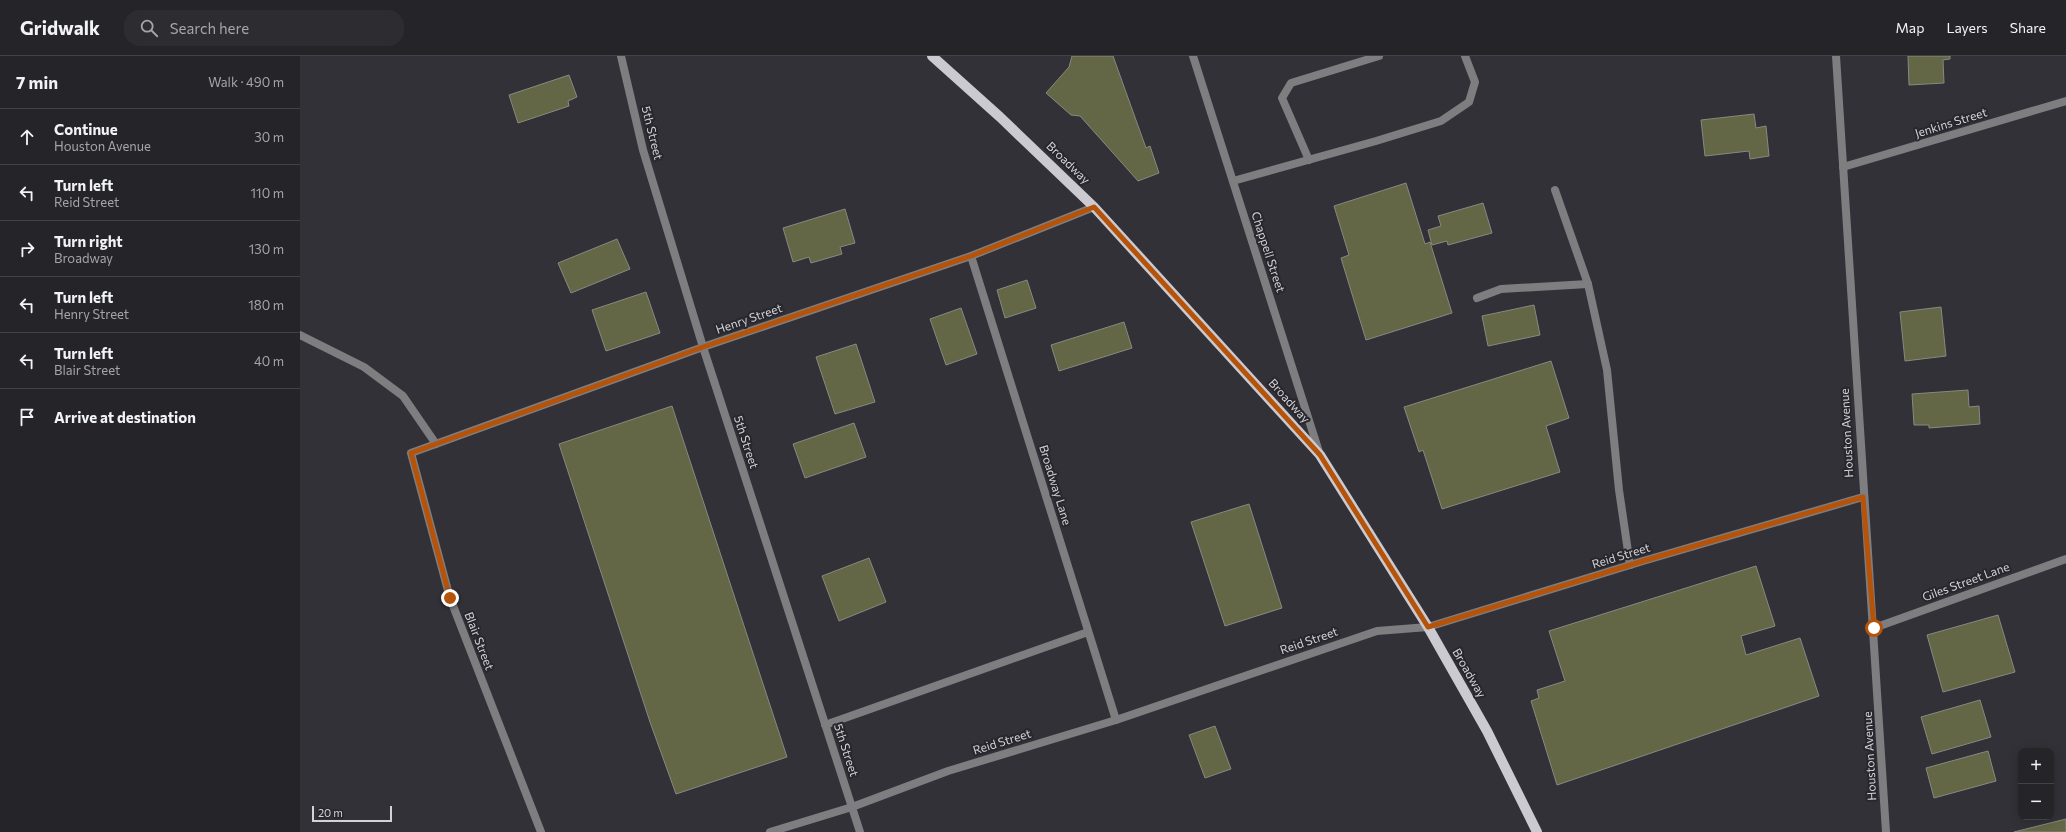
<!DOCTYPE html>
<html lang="en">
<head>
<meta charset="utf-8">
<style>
	body { margin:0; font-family:Commissioner,sans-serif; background:#2d2d31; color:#f1f3f6 }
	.controls { position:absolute; right:12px; bottom:12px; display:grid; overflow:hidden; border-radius:8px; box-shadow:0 2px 10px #0003 }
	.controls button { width:36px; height:36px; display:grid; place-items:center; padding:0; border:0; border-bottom:1px solid #424246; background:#252529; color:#f1f3f6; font:20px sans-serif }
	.scale { position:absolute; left:12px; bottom:10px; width:80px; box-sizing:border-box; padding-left:4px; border:2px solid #d3d3d7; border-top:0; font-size:11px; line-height:14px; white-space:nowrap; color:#d3d3d7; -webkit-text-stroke:3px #27272d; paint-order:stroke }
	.stop { position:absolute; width:12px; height:12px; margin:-9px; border:3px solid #b45309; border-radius:50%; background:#fff }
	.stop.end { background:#b45309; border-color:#fff; box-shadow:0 1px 4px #0008 }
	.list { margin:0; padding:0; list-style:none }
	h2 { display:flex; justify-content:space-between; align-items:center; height:52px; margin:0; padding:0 16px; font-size:17px }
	h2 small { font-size:13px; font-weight:400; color:#a3a5a8 }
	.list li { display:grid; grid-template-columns:26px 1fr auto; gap:12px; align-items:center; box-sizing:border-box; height:56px; padding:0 16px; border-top:1px solid #424246 }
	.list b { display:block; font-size:15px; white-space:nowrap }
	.list p { margin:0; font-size:13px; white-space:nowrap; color:#a3a5a8 }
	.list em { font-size:13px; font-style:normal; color:#a3a5a8 }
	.icon { flex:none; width:22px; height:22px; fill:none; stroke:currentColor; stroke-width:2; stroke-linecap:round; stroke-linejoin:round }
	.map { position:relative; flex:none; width:1766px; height:776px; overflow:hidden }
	header { display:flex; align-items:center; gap:24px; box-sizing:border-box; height:56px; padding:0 20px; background:#252529; border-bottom:1px solid #424246 }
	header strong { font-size:19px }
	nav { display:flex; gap:22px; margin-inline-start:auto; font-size:14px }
	.search { width:280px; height:36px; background:#2d2d31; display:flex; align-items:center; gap:10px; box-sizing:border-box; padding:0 14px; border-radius:16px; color:#a3a5a8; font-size:15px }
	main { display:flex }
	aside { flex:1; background:#252529 }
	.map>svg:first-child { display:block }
</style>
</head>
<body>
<header>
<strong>Gridwalk</strong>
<div class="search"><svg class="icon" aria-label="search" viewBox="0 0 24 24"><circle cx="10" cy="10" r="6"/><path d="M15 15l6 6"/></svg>Search here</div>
<nav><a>Map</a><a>Layers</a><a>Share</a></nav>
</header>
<main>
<aside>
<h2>7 min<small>Walk · 490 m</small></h2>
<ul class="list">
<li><svg class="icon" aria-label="ahead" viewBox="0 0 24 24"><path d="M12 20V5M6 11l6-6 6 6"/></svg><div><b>Continue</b><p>Houston Avenue</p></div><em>30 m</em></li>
<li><svg class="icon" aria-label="left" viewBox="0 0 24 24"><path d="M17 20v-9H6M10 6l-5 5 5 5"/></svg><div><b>Turn left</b><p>Reid Street</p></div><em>110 m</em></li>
<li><svg class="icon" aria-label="right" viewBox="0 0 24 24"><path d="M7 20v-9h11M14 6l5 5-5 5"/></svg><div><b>Turn right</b><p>Broadway</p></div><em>130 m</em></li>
<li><svg class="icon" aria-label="left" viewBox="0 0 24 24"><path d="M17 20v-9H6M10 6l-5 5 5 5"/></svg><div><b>Turn left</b><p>Henry Street</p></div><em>180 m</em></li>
<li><svg class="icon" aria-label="left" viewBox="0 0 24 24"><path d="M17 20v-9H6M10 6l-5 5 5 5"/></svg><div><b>Turn left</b><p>Blair Street</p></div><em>40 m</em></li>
<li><svg class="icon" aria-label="arrive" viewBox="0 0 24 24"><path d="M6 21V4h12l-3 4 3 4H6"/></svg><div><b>Arrive at destination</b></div></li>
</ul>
</aside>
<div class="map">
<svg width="1766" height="776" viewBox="0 0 1766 776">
	<rect width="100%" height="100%" fill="#313137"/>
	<g fill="#636745" stroke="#888982">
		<polygon points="772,0 813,0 846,92 850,90 859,117 838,125 780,60 771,59 746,37 769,11"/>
		<polygon points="1608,0 1650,0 1650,3 1643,4 1644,27 1609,29"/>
		<polygon points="269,19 277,41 268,45 269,50 218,67 209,39"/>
		<polygon points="1454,58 1456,72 1466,70 1469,100 1450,103 1449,95 1405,100 1401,64"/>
		<polygon points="1106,127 1125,188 1130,186 1152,257 1066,284 1041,202 1049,199 1034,150"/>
		<polygon points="1183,147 1192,177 1148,189 1147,185 1132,189 1128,174 1141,170 1138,160"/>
		<polygon points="545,153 555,187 540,191 542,198 511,207 509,201 493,206 483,172"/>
		<polygon points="317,183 330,213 271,237 258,207"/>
		<polygon points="727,224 736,252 705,262 697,234"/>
		<polygon points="346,236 360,277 306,295 292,254"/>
		<polygon points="1234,249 1240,279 1188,290 1182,260"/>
		<polygon points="1641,251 1646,300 1605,305 1600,256"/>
		<polygon points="661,252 677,298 646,309 630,263"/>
		<polygon points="824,266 832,292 759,315 751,289"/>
		<polygon points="556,288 575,346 535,358 516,301"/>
		<polygon points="1251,305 1269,362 1246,370 1260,416 1142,453 1123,394 1119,396 1104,351"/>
		<polygon points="1668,334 1669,351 1679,350 1680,368 1629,372 1629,369 1614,369 1612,338"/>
		<polygon points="372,350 487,701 376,738 350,666 259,388"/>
		<polygon points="554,367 566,401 505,422 493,388"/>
		<polygon points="949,448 982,552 925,570 891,466"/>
		<polygon points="569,502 586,546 539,565 522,520"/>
		<polygon points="1456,510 1475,570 1441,580 1446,599 1500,582 1519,640 1257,729 1231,645 1239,642 1237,634 1265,625 1249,575"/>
		<polygon points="1698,559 1715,616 1643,636 1627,579"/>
		<polygon points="1680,644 1691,681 1632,698 1621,661"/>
		<polygon points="915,670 931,713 905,722 889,679"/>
		<polygon points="1688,695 1696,725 1634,742 1626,712"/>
		<polygon points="1766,763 1766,776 1714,776"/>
	</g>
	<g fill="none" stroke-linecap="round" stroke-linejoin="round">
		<g stroke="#7e7e81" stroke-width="8">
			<polyline points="1009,104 982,42 991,27 1079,0"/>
			<polyline points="933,125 1076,85 1141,65 1169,46 1175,26 1165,0"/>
			<polyline points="1255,134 1288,228 1307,314 1319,434 1330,509"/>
			<polyline points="671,200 816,664"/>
			<polyline points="1177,242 1201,233 1288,228"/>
			<polyline points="0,279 64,311 103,340 136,388"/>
			<polyline points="1574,572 1766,503"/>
			<polyline points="525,669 788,576"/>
		</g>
		<g stroke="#7e7e81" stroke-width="8">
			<polyline points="321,0 343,94 403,291 560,776"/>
			<polyline points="893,0 1020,399"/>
			<polyline points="1543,111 1766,45"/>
			<polyline points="241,776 150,542 111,397 403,291 671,200 794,151"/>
			<polyline points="470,776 552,751 648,715 816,664 1077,575 1128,571 1343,505 1563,441"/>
		</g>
		<polyline stroke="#7e7e81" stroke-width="8" points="1536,0 1586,776"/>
		<polyline stroke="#cacad0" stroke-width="10" points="632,0 700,61 794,151 1020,399 1128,571 1187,675 1237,776"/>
	</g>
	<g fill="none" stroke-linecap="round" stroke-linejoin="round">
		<polyline stroke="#b45309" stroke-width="5" points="150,542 111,397 403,291 671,200 794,151 1020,399 1128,571 1343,505 1563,441 1574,572"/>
	</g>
	<g text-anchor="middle" stroke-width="4" stroke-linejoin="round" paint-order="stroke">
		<g font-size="12" fill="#d3d3d7" stroke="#27272d">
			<text transform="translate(1651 67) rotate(-17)" y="4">Jenkins Street</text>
			<text transform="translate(352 77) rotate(76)" y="4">5th Street</text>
			<text transform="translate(768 107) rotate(44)" y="4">Broadway</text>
			<text transform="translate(968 196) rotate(72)" y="4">Chappell Street</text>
			<text transform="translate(449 263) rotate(-19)" y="4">Henry Street</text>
			<text transform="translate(989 345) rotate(48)" y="4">Broadway</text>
			<text transform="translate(1547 377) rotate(-93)" y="4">Houston Avenue</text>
			<text transform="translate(446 386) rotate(72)" y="4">5th Street</text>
			<text transform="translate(755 429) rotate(73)" y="4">Broadway Lane</text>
			<text transform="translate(1321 500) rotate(-17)" y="4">Reid Street</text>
			<text transform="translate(1666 526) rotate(-20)" y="4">Giles Street Lane</text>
			<text transform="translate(179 585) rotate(69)" y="4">Blair Street</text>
			<text transform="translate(1009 585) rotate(-19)" y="4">Reid Street</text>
			<text transform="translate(1169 617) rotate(60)" y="4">Broadway</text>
			<text transform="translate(702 686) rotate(-17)" y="4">Reid Street</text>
			<text transform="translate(546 694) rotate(72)" y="4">5th Street</text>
			<text transform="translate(1570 700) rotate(-93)" y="4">Houston Avenue</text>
		</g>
	</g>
</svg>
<div class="controls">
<button>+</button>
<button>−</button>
</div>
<div class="scale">20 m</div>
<div class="stop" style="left:1574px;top:572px"></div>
<div class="stop end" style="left:150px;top:542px"></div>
</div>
</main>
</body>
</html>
